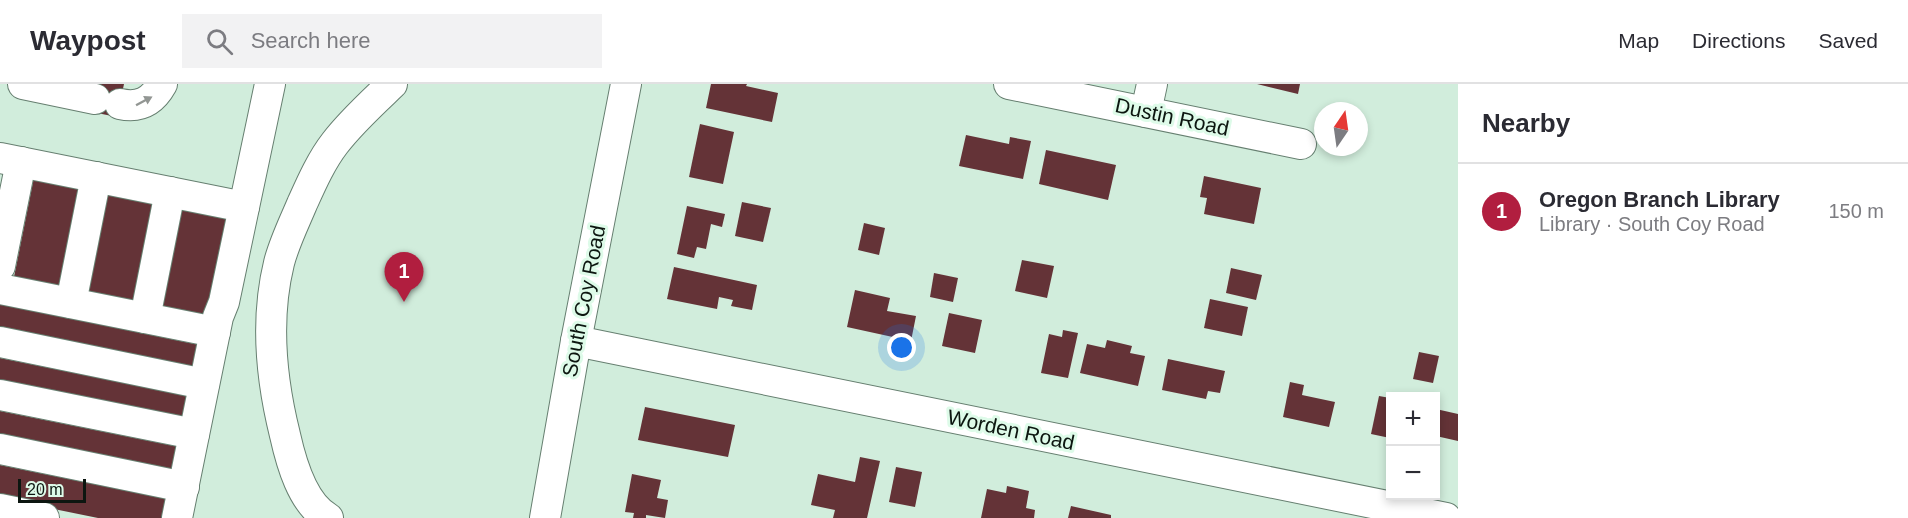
<!DOCTYPE html>
<html lang="en">
<head>
<meta charset="utf-8">
<style>
	body { margin:0; font-family:Arial,sans-serif; background:#f2f2f3; color:#2b2b33 }
	.controls { position:absolute; right:18px; bottom:18px; display:grid; overflow:hidden; border-radius:0px; box-shadow:0 3px 9px #0003 }
	.controls button { width:54px; height:54px; display:grid; place-items:center; padding:0; border:0; border-bottom:2px solid #e1e1e2; background:#fff; color:#2b2b33; font:30px sans-serif }
	.compass { position:absolute; left:1314px; top:18px; width:54px; height:54px; border-radius:50%; background:#fff; box-shadow:0 3px 9px #0003; rotate:13deg }
	.scale { position:absolute; left:18px; bottom:15px; width:68px; box-sizing:border-box; padding-left:6px; border:3px solid #0c1610; border-top:0; font-size:16px; line-height:21px; white-space:nowrap; color:#0c1610; -webkit-text-stroke:4px #defbe9; paint-order:stroke }
	.you { position:absolute; left:902px; top:264px; width:21px; height:21px; margin:-15px; border:4px solid #fff; border-radius:50%; background:#1a73e8; box-shadow:0 0 0 9px #1a73e833 }
	.badge { display:grid; place-items:center; width:39px; height:39px; border-radius:50%; background:#b11e3f; color:#fff; font-size:20px; font-weight:700 }
	.pin { position:absolute; translate:-50% -50px; filter:drop-shadow(0 2px 3px #0008) }
	.pin::after { content:''; position:absolute; top:32px; width:21px; height:18px; background:inherit; clip-path:polygon(0 0,100% 0,50% 100%) }
	.list { margin:0; padding:0; list-style:none }
	h2 { display:flex; justify-content:space-between; align-items:center; height:78px; margin:0; padding:0 24px; font-size:26px }
	h2 small { font-size:20px; font-weight:400; color:#7c7c81 }
	.list li { display:grid; grid-template-columns:39px 1fr auto; gap:18px; align-items:center; box-sizing:border-box; height:96px; padding:0 24px; border-top:2px solid #e1e1e2 }
	.list b { display:block; font-size:22px; white-space:nowrap }
	.list p { margin:0; font-size:20px; white-space:nowrap; color:#7c7c81 }
	.list em { font-size:20px; font-style:normal; color:#7c7c81 }
	.icon { flex:none; width:33px; height:33px; fill:none; stroke:currentColor; stroke-width:2; stroke-linecap:round; stroke-linejoin:round }
	.map { position:relative; flex:none; width:1458px; height:434px; overflow:hidden }
	header { display:flex; align-items:center; gap:36px; box-sizing:border-box; height:84px; padding:0 30px; background:#fff; border-bottom:2px solid #e1e1e2 }
	header strong { font-size:28px }
	nav { display:flex; gap:33px; margin-inline-start:auto; font-size:21px }
	.search { width:420px; height:54px; background:#f2f2f3; display:flex; align-items:center; gap:15px; box-sizing:border-box; padding:0 21px; border-radius:0px; color:#7c7c81; font-size:22px }
	main { display:flex }
	aside { flex:1; background:#fff }
	.map>svg:first-child { display:block }
</style>
</head>
<body>
<header>
<strong>Waypost</strong>
<div class="search"><svg class="icon" aria-label="search" viewBox="0 0 24 24"><circle cx="10" cy="10" r="6"/><path d="M15 15l6 6"/></svg>Search here</div>
<nav><a>Map</a><a>Directions</a><a>Saved</a></nav>
</header>
<main>
<div class="map">
<svg width="1458" height="434" viewBox="0 0 1458 434">
	<rect width="100%" height="100%" fill="#d1eddc"/>
	<g fill="#643337">
		<polygon points="98,0 124,0 117,33 92,28"/>
		<polygon points="711,0 747,0 746,2 778,9 772,38 706,24"/>
		<polygon points="1257,0 1300,0 1298,10"/>
		<polygon points="700,40 734,48 723,100 689,93"/>
		<polygon points="966,51 1009,60 1010,53 1031,57 1023,95 959,82"/>
		<polygon points="1046,66 1116,81 1108,116 1039,100"/>
		<polygon points="1204,92 1261,104 1254,140 1204,130 1207,114 1200,113"/>
		<polygon points="34,93 79,101 59,202 14,193"/>
		<polygon points="108,107 153,116 133,217 88,208"/>
		<polygon points="742,118 771,124 763,158 735,152"/>
		<polygon points="182,121 228,131 207,231 162,222"/>
		<polygon points="687,122 725,130 722,143 711,140 706,165 697,163 694,174 677,170"/>
		<polygon points="864,139 885,144 879,171 858,166"/>
		<polygon points="1022,176 1054,182 1047,214 1015,207"/>
		<polygon points="674,183 757,201 752,226 731,222 733,216 719,213 717,225 667,215"/>
		<polygon points="1231,184 1262,191 1256,216 1226,209"/>
		<polygon points="934,189 958,194 953,218 930,213"/>
		<polygon points="855,206 890,214 887,227 916,232 911,257 847,243"/>
		<polygon points="1210,215 1248,223 1242,252 1204,244"/>
		<polygon points="0,220 200,261 196,283 0,243"/>
		<polygon points="949,229 982,236 975,269 942,262"/>
		<polygon points="1063,246 1078,249 1068,294 1041,289 1049,250 1062,253"/>
		<polygon points="1107,256 1132,262 1130,269 1145,272 1138,302 1080,289 1087,260 1105,264"/>
		<polygon points="1419,268 1439,272 1433,299 1413,295"/>
		<polygon points="0,274 190,312 186,334 0,297"/>
		<polygon points="1168,275 1225,287 1220,309 1208,307 1206,315 1162,306"/>
		<polygon points="1290,298 1304,301 1302,311 1335,318 1329,343 1283,333"/>
		<polygon points="1379,312 1390,314 1390,354 1371,350"/>
		<polygon points="645,323 735,341 728,373 638,356"/>
		<polygon points="1436,325 1458,330 1458,357 1436,352"/>
		<polygon points="0,327 180,363 175,386 0,350"/>
		<polygon points="860,373 880,377 867,434 833,434 835,426 811,421 818,390 855,398"/>
		<polygon points="0,381 168,415 165,434 98,434 0,414"/>
		<polygon points="896,383 922,388 915,423 889,418"/>
		<polygon points="632,390 661,396 657,414 668,416 665,434 646,431 646,434 633,434 634,429 625,428"/>
		<polygon points="1007,402 1029,407 1026,424 1035,426 1034,434 981,434 987,405 1006,409"/>
		<polygon points="1071,422 1111,431 1111,434 1068,434"/>
	</g>
	<g fill="none" stroke-linecap="round" stroke-linejoin="round">
		<g stroke="#667f70" stroke-width="32">
			<g id="minor">
				<polyline points="23,0 95,15"/>
				<polyline points="1009,0 1301,60"/>
				<path d="M 120,20 C 139,24 152,18 162,0"/>
				<polyline points="1146,28 1152,0"/>
				<polyline points="0,74 244,123"/>
				<polyline points="0,182 21,78"/>
				<polyline points="0,205 215,248"/>
				<polyline points="71,219 96,93"/>
				<polyline points="145,234 170,108"/>
				<polyline points="576,257 1446,434"/>
				<polyline points="0,258 204,300"/>
				<polyline points="0,311 194,350"/>
				<polyline points="0,365 184,403"/>
				<polyline points="0,425 44,434"/>
				<polyline points="177,434 218,233 224,218 270,0"/>
				<path d="M 328,434 C 302,419 291,378 285,351 C 271,295 265,236 279,179 C 284,159 294,139 302,120 C 311,100 321,77 335,59 C 351,38 372,19 392,0"/>
				<polyline points="545,434 576,257 626,0"/>
			</g>
		</g>
		<use href="#minor" stroke="#fff" stroke-width="30"/>
	</g>
	<defs><path id="oneway-solid" d="M-6-.8H1V-3.2L6.5 0L1 3.2V.8H-6Z" transform="scale(1.5)"/></defs>
	<use fill="#929693" href="#oneway-solid" transform="translate(144 17) rotate(-28)"/>
	<g text-anchor="middle" stroke-width="6" stroke-linejoin="round" paint-order="stroke">
		<g font-size="21" fill="#0c1610" stroke="#defbe9">
			<text transform="translate(1172 33) rotate(12)" y="7">Dustin Road</text>
			<text transform="translate(584 217) rotate(-79)" y="7">South Coy Road</text>
			<text transform="translate(1011 346) rotate(12)" y="7">Worden Road</text>
		</g>
	</g>
</svg>
<div class="controls">
<button>+</button>
<button>−</button>
</div>
<svg class="compass" viewBox="-18 -18 36 36"><path d="M0-13l5 13h-10z" fill="#e53935"/><path d="M0 13l5-13h-10z" fill="#7c7c81"/></svg>
<div class="scale">20 m</div>
<div class="you"></div>
<div class="pin badge" style="left:404px;top:218px">1</div>
</div>
<aside>
<h2>Nearby<small></small></h2>
<ul class="list">
<li><span class="badge">1</span><div><b>Oregon Branch Library</b><p>Library · South Coy Road</p></div><em>150 m</em></li>
</ul>
</aside>
</main>
</body>
</html>
